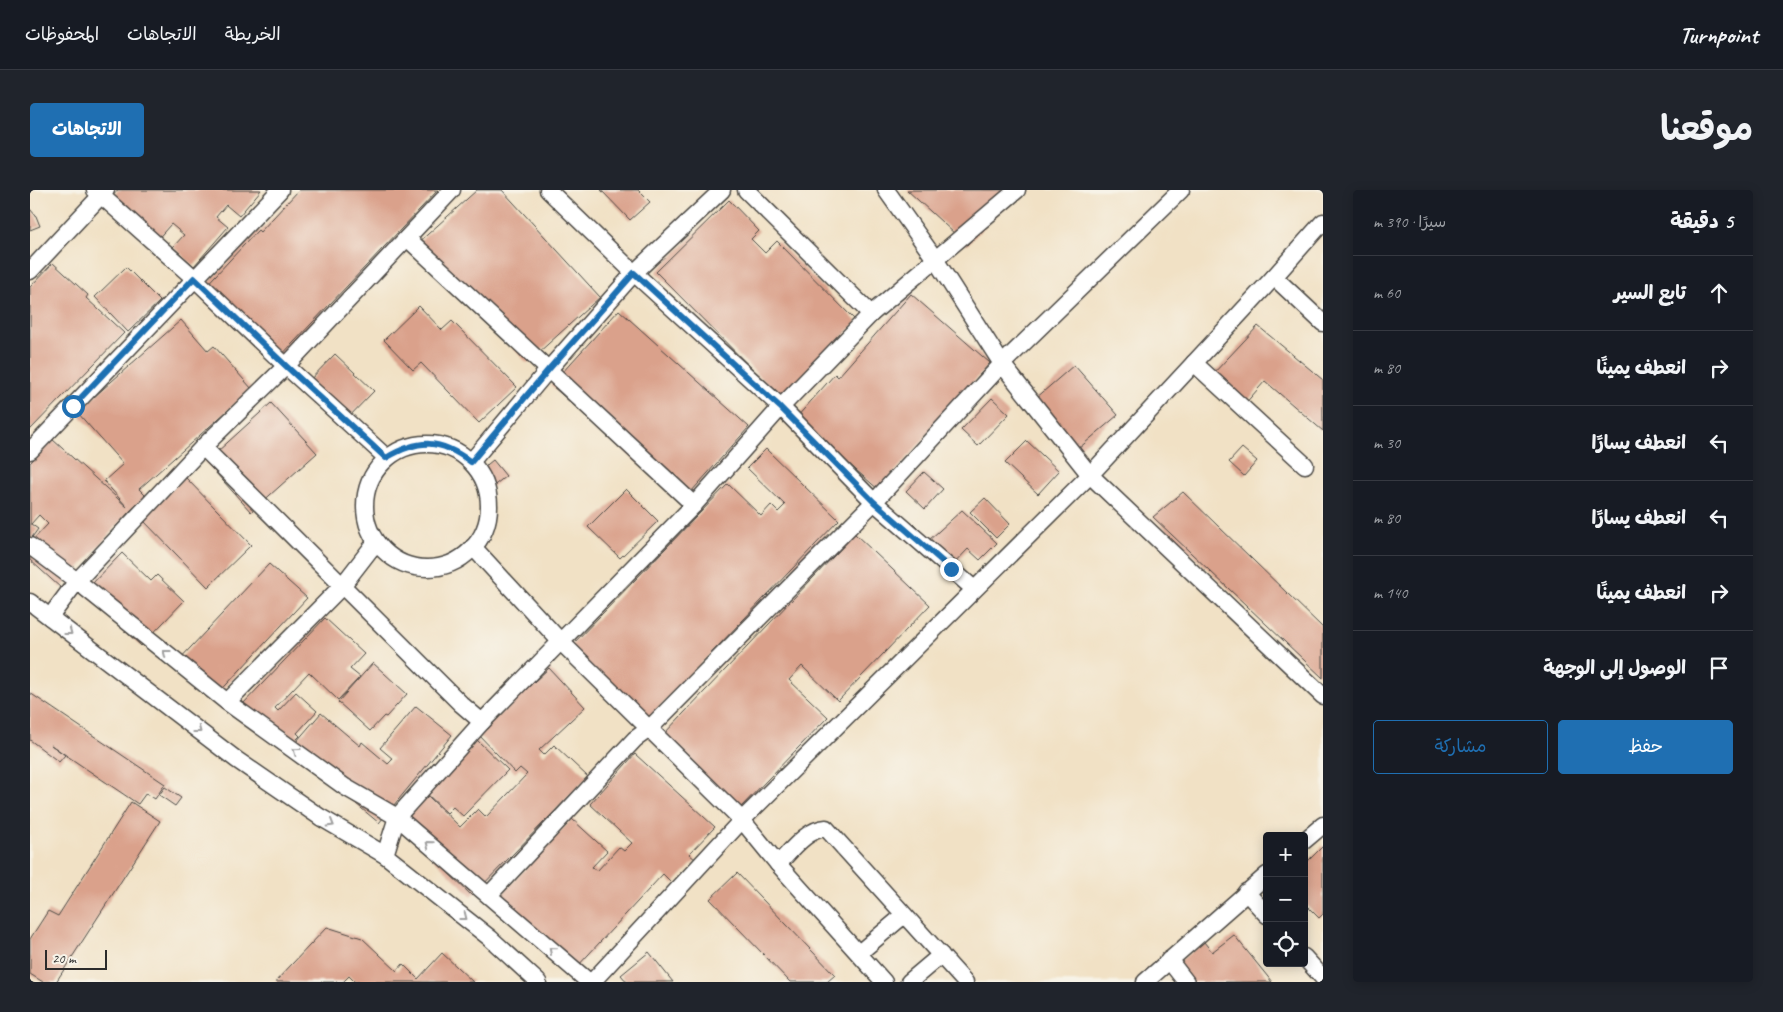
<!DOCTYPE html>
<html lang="ar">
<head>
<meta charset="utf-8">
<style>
	body { margin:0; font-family:Caveat,"Playpen Sans Arabic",sans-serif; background:#20242c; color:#f1f3f6; direction:rtl }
	.controls { position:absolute; right:15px; bottom:15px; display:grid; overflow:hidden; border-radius:5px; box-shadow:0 2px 12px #0003 }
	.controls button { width:45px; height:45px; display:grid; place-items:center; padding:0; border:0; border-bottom:1px solid #363941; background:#171b24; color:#f1f3f6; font:25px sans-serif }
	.scale { position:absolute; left:15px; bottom:12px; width:62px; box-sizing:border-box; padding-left:5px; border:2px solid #2b2b2b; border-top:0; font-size:14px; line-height:18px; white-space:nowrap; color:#2b2b2b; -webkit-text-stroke:4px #f7f3e8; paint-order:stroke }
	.stop { position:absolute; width:15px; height:15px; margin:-11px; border:4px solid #1f6fb2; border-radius:50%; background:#fff }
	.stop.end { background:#1f6fb2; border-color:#fff; box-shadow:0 1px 5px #0008 }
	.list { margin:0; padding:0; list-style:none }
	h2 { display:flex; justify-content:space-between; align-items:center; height:65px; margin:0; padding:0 20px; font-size:21px }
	h2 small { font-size:16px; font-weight:400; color:#9ea1a6 }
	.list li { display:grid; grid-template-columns:32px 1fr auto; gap:15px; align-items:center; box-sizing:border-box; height:75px; padding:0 20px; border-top:1px solid #363941 }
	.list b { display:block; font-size:19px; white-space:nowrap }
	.list em { font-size:16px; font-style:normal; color:#9ea1a6 }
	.actions { display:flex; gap:10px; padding:15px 20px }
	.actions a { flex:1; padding:11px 0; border:1px solid #1f6fb2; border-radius:5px; text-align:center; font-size:18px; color:#1f6fb2 }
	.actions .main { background:#1f6fb2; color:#fff }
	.icon { flex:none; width:28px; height:28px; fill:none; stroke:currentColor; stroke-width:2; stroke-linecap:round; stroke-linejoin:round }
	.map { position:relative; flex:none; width:1293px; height:792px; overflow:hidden; direction:ltr; border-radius:5px }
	header { display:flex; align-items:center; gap:30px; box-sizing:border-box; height:70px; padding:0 25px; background:#171b24; border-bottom:1px solid #363941 }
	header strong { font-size:24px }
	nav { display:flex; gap:28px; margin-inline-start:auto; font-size:18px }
	.intro { display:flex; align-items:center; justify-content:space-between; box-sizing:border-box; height:120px; padding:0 30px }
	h1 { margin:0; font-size:35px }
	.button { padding:12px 22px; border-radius:5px; background:#1f6fb2; color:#fff; font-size:18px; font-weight:700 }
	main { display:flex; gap:30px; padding:0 30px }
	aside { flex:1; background:#171b24; border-radius:5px; box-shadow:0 2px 12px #0003 }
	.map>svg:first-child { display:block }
</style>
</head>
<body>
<header>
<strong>Turnpoint</strong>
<nav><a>الخريطة</a><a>الاتجاهات</a><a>المحفوظات</a></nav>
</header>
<div class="intro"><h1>موقعنا</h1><a class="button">الاتجاهات</a></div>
<main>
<aside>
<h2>5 دقيقة<small>سيرًا · 390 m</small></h2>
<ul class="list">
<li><svg class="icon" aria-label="ahead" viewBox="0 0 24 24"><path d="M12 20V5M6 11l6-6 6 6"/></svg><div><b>تابع السير</b></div><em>60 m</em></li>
<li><svg class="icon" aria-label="right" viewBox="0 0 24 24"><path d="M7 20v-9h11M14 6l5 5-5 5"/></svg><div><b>انعطف يمينًا</b></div><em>80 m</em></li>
<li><svg class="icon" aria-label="left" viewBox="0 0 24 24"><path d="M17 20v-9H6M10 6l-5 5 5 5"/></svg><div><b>انعطف يسارًا</b></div><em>30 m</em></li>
<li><svg class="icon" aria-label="left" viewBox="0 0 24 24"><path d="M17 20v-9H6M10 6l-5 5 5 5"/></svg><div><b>انعطف يسارًا</b></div><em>80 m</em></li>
<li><svg class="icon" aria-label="right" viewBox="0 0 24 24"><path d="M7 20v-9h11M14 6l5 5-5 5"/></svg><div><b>انعطف يمينًا</b></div><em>140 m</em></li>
<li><svg class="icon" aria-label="arrive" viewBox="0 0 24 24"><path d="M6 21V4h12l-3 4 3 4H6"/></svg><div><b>الوصول إلى الوجهة</b></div></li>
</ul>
<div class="actions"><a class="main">حفظ</a><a>مشاركة</a></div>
</aside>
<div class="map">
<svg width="1293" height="792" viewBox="0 0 1293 792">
	<rect width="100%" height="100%" fill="#f7f3e8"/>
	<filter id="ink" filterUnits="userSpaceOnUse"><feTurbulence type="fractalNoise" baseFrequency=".02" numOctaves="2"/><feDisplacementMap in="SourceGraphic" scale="10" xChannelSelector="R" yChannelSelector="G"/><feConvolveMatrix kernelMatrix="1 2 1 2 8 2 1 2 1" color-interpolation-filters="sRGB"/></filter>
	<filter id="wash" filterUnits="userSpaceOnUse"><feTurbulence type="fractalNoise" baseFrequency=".0096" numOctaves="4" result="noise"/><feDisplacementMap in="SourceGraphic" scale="20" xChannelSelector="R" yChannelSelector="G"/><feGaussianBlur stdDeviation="1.12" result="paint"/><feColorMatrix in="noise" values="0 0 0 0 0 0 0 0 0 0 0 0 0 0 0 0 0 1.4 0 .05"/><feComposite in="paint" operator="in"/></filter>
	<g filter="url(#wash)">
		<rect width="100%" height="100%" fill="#f1e1c5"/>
		<g id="blocks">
			<g fill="#daa18b">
				<polygon points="88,0 231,0 209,26 196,15 186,27 198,37 164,76 143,57 154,45 141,34 125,52 78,11"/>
				<polygon points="269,0 408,0 246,171 171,101 228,40 230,42"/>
				<polygon points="447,0 472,0 570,107 497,173 388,53"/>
				<polygon points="571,0 608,0 620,12 600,30"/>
				<polygon points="877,0 988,0 937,55"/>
				<polygon points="699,10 729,41 721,49 735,63 747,51 827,132 751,208 626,82"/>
				<polygon points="0,19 6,26 10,36 0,40"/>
				<polygon points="23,73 58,105 56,108 94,143 0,240 0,97"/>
				<polygon points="96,77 130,111 98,142 65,107"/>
				<polygon points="881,104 960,173 849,300 766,228 805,184 808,187"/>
				<polygon points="389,116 412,140 422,131 487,197 449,233 391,173 383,180 354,150"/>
				<polygon points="589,120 719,237 652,312 521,195"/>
				<polygon points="151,130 178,161 184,156 222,199 109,299 116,306 100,321 31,398 0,370 0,353 18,334 9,325 1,334 8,339 0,350 0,273 22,249 97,317 74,291 93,274 47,222"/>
				<polygon points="1228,136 1293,190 1293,241 1235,191 1214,215 1182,185"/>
				<polygon points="305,164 344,201 311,235 272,198"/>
				<polygon points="1044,175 1088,225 1048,259 1005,209"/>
				<polygon points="962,208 979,224 948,256 931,240"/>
				<polygon points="241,213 287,263 221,322 176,272"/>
				<polygon points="997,251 1029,281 1008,304 975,273"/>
				<polygon points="1212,258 1227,271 1214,286 1199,272"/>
				<polygon points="736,259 809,330 616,531 540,457 698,294 731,326 741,315 748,322 755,315 717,278"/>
				<polygon points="463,270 476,286 461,298 447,283"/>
				<polygon points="894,282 913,299 895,319 876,301"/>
				<polygon points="155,287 221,355 178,397 112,329"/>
				<polygon points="596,299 628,331 590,368 558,337"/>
				<polygon points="1153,302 1293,438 1293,488 1123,327"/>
				<polygon points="955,308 980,334 966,348 940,322"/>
				<polygon points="932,320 967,353 950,370 938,359 921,377 898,351"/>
				<polygon points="825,344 900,415 808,511 772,476 759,490 798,527 709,619 632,546"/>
				<polygon points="92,363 121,391 127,385 154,411 111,456 54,402"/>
				<polygon points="239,374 277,408 184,508 146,473"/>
				<polygon points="295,428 334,464 320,479 330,487 308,510 279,482 245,518 248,521 266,502 287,521 267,543 270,546 257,559 211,516"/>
				<polygon points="343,473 377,504 356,527 354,526 340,541 308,512"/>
				<polygon points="519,478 555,517 509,560 514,565 524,555 558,587 442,706 369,635 398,606 430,637 448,619 456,627 497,584 490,578 485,583 448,544"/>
				<polygon points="0,503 135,594 125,609 116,603 108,614 21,555 35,565 29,572 0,550"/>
				<polygon points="386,516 422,545 349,633 260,559 291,523 330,556 332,552 358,574 363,569 350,558"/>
				<polygon points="447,550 478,580 433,626 423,617 417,623 396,603"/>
				<polygon points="605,564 685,637 659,664 666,670 643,694 633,684 546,778 469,707 542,629 577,661 562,677 567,681 589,657 594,661 602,653 560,614"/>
				<polygon points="135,597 151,608 145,616 129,605"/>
				<polygon points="101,612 130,631 26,792 13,792 0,784 0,749 18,721 28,726"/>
				<polygon points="1293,656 1293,724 1289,728 1274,713 1274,675"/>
				<polygon points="707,683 805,785 797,792 760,792 680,709"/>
				<polygon points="297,737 332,748 367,781 373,774 388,789 412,763 443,792 325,792 319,786 313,792 245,792"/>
				<polygon points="1204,745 1242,792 1161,792 1146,774 1174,752 1182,762"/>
				<polygon points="619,762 643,792 597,792 591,785"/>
			</g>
		</g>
	</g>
	<g filter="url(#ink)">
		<use href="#blocks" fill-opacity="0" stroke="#494642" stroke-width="1"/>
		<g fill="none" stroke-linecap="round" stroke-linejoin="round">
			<g stroke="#494642" stroke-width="19">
				<g id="street">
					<polyline points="65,0 164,88 256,176 357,268"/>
					<polyline points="518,0 604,83 751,217 844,312 944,399"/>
					<polyline points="716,0 841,124"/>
					<polyline points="856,0 905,69 972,174 1060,285 1293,506"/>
					<polyline points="377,48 664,315"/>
					<polyline points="0,81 76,0"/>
					<polyline points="1244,87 1293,133"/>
					<polyline points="1164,173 1275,275"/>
					<circle cx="397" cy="316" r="62"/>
					<polyline points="173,257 431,514 452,532 664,315 751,217 841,124 987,0"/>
					<polyline points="0,261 250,0"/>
					<polyline points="441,272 519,179 604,83 692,0"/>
					<polyline points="0,356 47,391 197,512 315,597 367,627 559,792"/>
					<polyline points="443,357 530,451 712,630 748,674 854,792"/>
					<polyline points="0,412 207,570 290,627 355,665 460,748 508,792"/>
					<polyline points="20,427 47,391 173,257 256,176 422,0"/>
					<polyline points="197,512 312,396 346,352"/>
					<polyline points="1274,651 1293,635"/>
					<polyline points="355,665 367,627 452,532"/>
					<path d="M 748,674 C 761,661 777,639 796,638 L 935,792"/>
					<polyline points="1216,702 1237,725"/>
					<polyline points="459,705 605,549 619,539 844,312 972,174 1151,0"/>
					<polyline points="829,763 874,725"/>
					<polyline points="1274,767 1293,788"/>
					<polyline points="1139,770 1156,792"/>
					<polyline points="562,792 712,630 1060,285 1244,87 1293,32"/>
					<polyline points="879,792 911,765"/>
					<polyline points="1115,792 1237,685"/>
				</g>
			</g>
			<use href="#street" stroke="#fff" stroke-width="16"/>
		</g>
		<defs><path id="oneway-chevron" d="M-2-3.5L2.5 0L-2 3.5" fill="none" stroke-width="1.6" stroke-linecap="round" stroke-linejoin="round" transform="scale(1.25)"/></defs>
		<g stroke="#a0a0a0">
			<use href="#oneway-chevron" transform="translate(39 442) rotate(37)"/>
			<use href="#oneway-chevron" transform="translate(136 463) rotate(-142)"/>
			<use href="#oneway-chevron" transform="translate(168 540) rotate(37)"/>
			<use href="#oneway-chevron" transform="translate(266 561) rotate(-144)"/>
			<use href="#oneway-chevron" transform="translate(301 634) rotate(30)"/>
			<use href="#oneway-chevron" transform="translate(399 654) rotate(-140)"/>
			<use href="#oneway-chevron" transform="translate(434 727) rotate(38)"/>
			<use href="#oneway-chevron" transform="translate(522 760) rotate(-139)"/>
		</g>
	</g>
	<g fill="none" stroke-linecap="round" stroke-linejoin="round" filter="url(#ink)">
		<path stroke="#1f6fb2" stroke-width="6" d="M 43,216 L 164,88 L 256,176 L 356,268 C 390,248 410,249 441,272 L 519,179 L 604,83 L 750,217 L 844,312 L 921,379"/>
	</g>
</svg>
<div class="controls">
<button>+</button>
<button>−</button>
<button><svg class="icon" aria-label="locate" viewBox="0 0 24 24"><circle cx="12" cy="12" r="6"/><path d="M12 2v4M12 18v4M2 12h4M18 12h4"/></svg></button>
</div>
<div class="scale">20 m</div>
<div class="stop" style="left:43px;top:216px"></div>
<div class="stop end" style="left:921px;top:379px"></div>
</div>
</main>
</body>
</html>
